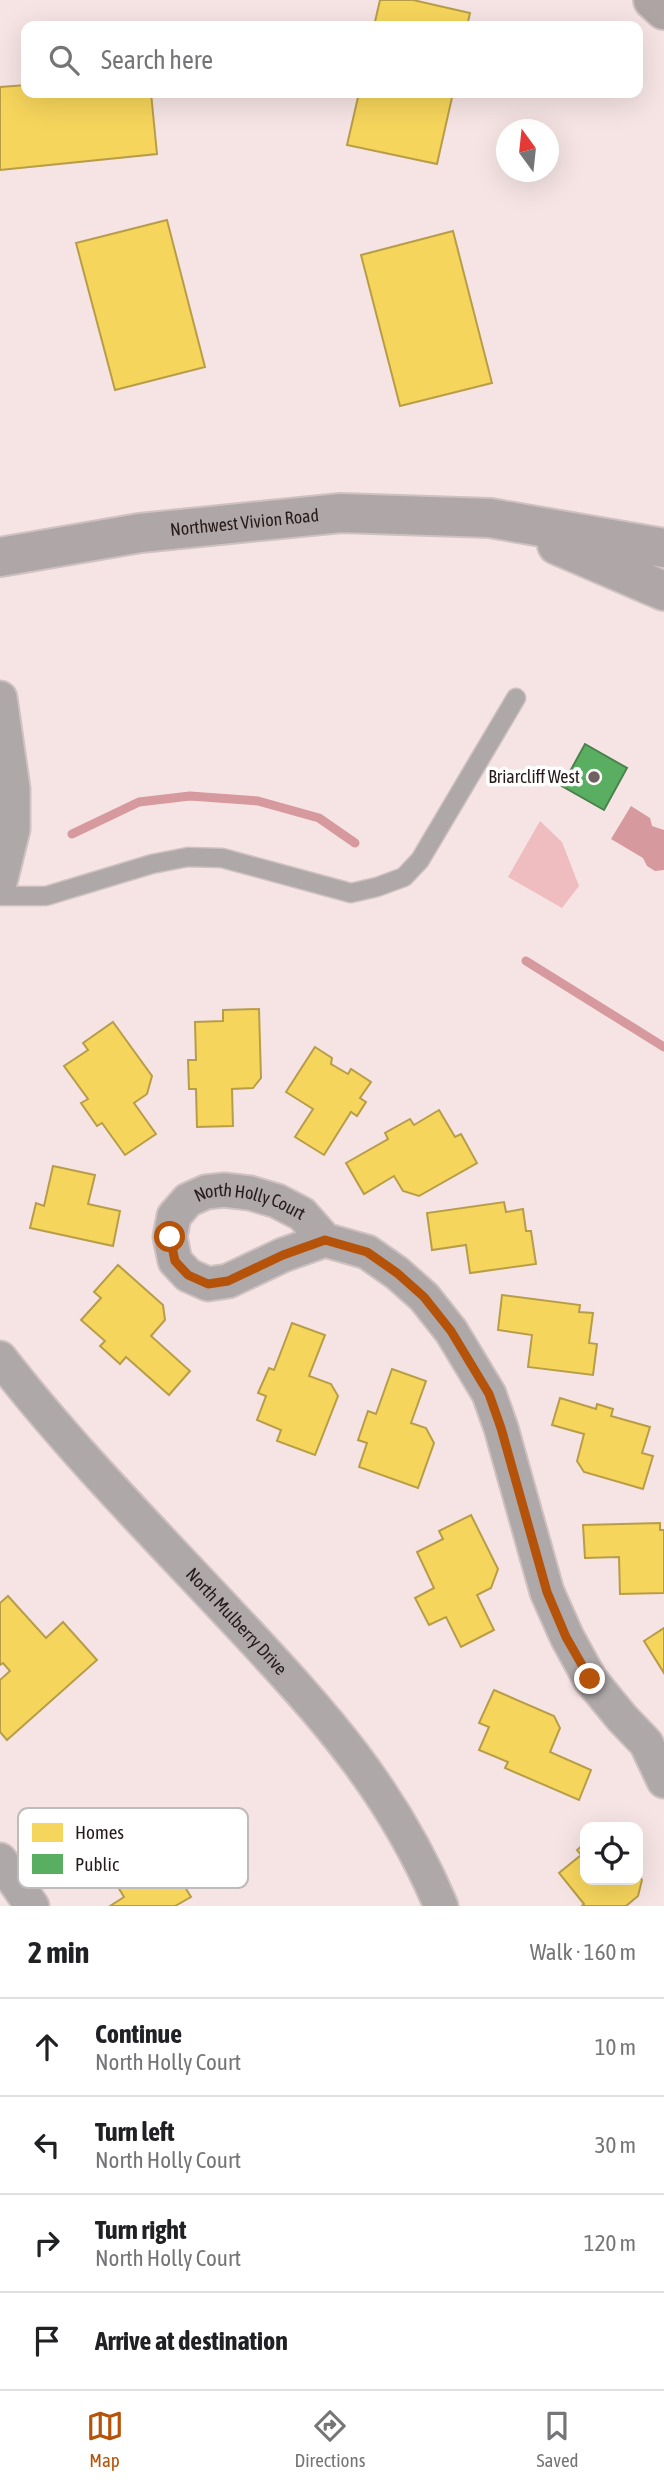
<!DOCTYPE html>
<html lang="en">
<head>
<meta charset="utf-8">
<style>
	body { margin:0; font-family:"Asap Condensed",sans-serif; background:#f2f2f2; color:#202124 }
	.controls { position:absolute; right:21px; bottom:21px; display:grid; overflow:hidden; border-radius:14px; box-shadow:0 7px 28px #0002 }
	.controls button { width:63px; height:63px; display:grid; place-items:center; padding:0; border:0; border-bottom:2px solid #e0e0e0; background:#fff; color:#202124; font:35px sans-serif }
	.compass { position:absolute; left:496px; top:119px; width:63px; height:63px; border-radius:50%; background:#fff; box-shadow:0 7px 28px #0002; rotate:345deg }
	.stop { position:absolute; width:21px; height:21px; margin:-16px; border:5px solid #b45309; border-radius:50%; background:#fff }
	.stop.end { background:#b45309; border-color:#fff; box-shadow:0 2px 7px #0008 }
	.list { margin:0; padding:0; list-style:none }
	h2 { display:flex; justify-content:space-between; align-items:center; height:91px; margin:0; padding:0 28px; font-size:30px }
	h2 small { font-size:23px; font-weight:400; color:#757577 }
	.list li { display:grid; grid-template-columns:46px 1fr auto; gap:21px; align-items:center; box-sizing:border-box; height:98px; padding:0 28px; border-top:2px solid #e0e0e0 }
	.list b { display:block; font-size:26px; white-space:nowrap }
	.list p { margin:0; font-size:23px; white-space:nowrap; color:#757577 }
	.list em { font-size:23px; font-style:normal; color:#757577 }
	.icon { flex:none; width:38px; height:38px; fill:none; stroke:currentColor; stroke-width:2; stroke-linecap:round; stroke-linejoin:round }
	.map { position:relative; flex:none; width:664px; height:1906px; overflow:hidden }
	.search { position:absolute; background:#fff; box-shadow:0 7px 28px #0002; left:21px; right:21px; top:21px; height:77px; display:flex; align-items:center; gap:18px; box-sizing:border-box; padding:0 24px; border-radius:14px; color:#757577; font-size:26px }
	.sheet { height:483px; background:#fff }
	nav { display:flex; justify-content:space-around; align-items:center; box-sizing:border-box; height:98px; border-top:2px solid #e0e0e0; background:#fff; font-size:19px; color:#757577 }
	nav a { display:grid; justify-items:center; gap:4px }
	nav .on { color:#b45309 }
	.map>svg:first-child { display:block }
</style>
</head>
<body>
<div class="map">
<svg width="664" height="1906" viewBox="0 0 664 1906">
	<rect width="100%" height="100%" fill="#f6e4e4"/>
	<polygon fill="#efbdc0" points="540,821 562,842 579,886 562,908 508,877"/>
	<polygon fill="#d6999e" points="631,806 650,818 652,826 664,830 664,870 655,871 647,866 643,858 611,839"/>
	<g fill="#f6d55c" stroke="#b89d48" stroke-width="2">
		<polygon points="380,0 413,0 470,13 467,26 374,26"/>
		<polygon points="26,85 26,93 151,93 157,154 0,170 0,87"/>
		<polygon points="359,93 453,93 437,164 347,145"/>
		<polygon points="167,220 205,367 115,390 76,243"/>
		<polygon points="453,231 492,383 400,406 361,255"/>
		<polygon points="259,1009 261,1078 253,1088 232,1089 233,1126 197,1127 196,1089 189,1089 188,1060 196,1060 195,1022 223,1021 223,1010"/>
		<polygon points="113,1022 152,1076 147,1094 134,1103 156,1134 125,1155 102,1123 97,1126 81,1103 88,1099 64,1066 88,1050 83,1043"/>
		<polygon points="315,1047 332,1058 331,1064 348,1074 351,1069 371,1082 360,1098 366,1102 357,1116 351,1112 324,1155 295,1137 313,1109 286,1092"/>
		<polygon points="439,1110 455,1137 461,1134 477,1163 419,1196 403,1191 394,1176 364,1194 346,1163 388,1139 385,1133 410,1119 414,1125"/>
		<polygon points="53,1166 95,1175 88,1204 120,1211 113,1246 30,1228 36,1203 44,1206"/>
		<polygon points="504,1202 506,1212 523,1209 526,1231 531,1231 536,1264 470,1273 466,1245 432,1250 427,1213"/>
		<polygon points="118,1265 163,1305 165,1320 151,1336 190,1371 169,1395 126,1357 120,1364 100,1346 105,1341 81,1320 101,1298 94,1292"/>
		<polygon points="502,1295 580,1305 579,1312 593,1313 589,1343 597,1344 593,1375 528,1367 532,1335 498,1330"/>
		<polygon points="292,1323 325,1335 309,1376 331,1384 338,1396 315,1455 277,1441 281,1430 257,1420 266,1396 258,1393 269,1368 274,1370"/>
		<polygon points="392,1369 426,1381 411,1423 426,1428 434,1443 418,1488 359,1467 367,1443 358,1440 368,1411 376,1414"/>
		<polygon points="560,1398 596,1409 597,1404 613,1409 611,1416 650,1427 642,1453 653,1456 643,1489 584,1472 577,1461 584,1434 552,1425"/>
		<polygon points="471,1515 498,1569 491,1588 477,1595 494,1630 461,1647 446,1617 429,1625 415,1598 434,1588 417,1552 443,1539 439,1531"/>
		<polygon points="660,1523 660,1530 664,1530 664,1593 620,1594 619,1557 585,1558 583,1525"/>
		<polygon points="8,1596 46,1638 63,1622 97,1660 7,1740 0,1732 0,1680 10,1671 3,1663 0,1665 0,1603"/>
		<polygon points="664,1628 664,1673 644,1641"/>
		<polygon points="494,1690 554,1716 560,1728 550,1752 591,1770 579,1800 505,1768 508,1762 479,1750 489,1727 479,1723"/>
		<polygon points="143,1818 191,1897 175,1906 110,1906 124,1897 97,1852 116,1841 114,1836"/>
		<polygon points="585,1843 585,1880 638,1880 638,1875 642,1880 638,1896 626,1906 582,1906 584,1904 559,1873 581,1855 577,1850"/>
	</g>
	<polygon fill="#5aae61" stroke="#4b824c" stroke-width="2" points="585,744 627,768 604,810 562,786"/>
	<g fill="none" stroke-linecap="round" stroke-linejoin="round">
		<g stroke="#d6999e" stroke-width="9">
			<polyline points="72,834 139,802 190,796 258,801 319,818 355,843"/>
			<polyline points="526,961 664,1047"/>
		</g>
		<g stroke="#cfc1c1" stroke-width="21">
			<polyline id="lane" points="0,896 46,896 152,864 188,857 222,858 351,893 377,887 404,877 420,860 516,698"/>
		</g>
		<g stroke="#cfc1c1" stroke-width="37">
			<g id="street">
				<polyline points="0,698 13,789 13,829 0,882"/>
				<path id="s1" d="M 325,1240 L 283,1255 L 228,1281 L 208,1284 L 188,1275 L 175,1261 L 170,1237 L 174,1216 L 188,1200 L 206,1192 L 224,1190 L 250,1193 L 277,1201 L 302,1214 L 325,1240 L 367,1252 L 397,1273 L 424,1297 L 451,1331 L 489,1394 L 501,1428 L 547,1592 L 567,1637 L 590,1679 L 622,1718 L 646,1743 L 664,1781"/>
				<path id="s2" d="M 0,1358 C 73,1452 157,1536 238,1623 C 323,1714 392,1789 441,1906"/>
				<polyline points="0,1860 32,1906"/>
			</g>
		</g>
		<g stroke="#cfc1c1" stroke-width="42">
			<g id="secondary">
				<polyline points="557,545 664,591"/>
				<path id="s3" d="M 0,557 L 140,533 L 341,513 L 490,518 L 664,548"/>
			</g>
		</g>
		<g stroke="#cfc1c1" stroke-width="42">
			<polyline id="highway" points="653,0 664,10"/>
		</g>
		<use href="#lane" stroke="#aea8a8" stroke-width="18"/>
		<use href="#street" stroke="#aea8a8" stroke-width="33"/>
		<use href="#secondary" stroke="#afa7a7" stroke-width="38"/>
		<use href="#highway" stroke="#afa4a4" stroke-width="38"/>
	</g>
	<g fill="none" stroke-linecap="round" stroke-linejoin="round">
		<polyline stroke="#b45309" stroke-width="9" points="170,1237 175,1261 188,1275 208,1284 228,1281 283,1255 325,1240 367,1252 397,1273 424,1297 451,1331 489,1394 501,1428 547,1592 566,1637 590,1679"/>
	</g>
	<circle fill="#6f6161" stroke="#fff" stroke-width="2.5" cx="594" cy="777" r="7"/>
	<g text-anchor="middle" stroke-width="7" stroke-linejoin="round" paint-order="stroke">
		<g font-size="18" fill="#271b1b" stroke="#fff">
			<text dy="6" stroke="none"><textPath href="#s3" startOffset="247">Northwest Vivion Road</textPath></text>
			<text dy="6" stroke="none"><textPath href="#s1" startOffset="299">North Holly Court</textPath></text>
			<text dy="6" stroke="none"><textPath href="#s2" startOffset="354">North Mulberry Drive</textPath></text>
		</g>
		<g font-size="18" fill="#271b1b" stroke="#fff" text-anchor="end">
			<text x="580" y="783">Briarcliff West</text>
		</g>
	</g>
	<rect x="18" y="1808" width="230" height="80" rx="10" fill="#fff" stroke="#bebbbb" stroke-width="2"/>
	<rect x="32" y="1823" width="31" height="19" fill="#f6d55c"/>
	<rect x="32" y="1854" width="31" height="20" fill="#5aae61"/>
	<g font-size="19" fill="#271b1b">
		<text x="75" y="1839">Homes</text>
		<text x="75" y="1871">Public</text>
	</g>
</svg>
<div class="controls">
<button><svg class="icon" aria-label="locate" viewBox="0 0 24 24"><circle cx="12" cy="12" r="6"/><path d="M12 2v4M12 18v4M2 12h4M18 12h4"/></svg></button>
</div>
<svg class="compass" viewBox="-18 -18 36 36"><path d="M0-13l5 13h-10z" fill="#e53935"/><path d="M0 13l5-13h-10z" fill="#757577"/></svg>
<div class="stop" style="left:170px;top:1237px"></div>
<div class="stop end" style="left:590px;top:1679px"></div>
<div class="search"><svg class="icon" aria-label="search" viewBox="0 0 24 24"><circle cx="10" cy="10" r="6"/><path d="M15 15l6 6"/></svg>Search here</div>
</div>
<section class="sheet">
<h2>2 min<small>Walk · 160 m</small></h2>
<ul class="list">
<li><svg class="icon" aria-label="ahead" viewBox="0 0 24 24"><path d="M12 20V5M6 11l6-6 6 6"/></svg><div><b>Continue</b><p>North Holly Court</p></div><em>10 m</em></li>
<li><svg class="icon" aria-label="left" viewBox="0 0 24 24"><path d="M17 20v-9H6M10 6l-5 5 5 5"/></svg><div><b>Turn left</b><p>North Holly Court</p></div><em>30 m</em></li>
<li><svg class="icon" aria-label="right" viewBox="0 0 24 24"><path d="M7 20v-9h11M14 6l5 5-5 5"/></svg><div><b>Turn right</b><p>North Holly Court</p></div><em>120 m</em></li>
<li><svg class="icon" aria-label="arrive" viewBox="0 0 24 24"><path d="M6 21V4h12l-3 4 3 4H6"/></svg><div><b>Arrive at destination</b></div></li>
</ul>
</section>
<nav>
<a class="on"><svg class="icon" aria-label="map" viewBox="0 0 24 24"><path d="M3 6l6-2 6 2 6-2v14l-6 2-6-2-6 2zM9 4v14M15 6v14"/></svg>Map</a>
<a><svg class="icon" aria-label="directions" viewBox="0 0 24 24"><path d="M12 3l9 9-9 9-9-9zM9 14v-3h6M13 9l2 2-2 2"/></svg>Directions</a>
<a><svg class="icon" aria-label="saved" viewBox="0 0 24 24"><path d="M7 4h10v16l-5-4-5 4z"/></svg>Saved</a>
</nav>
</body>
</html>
